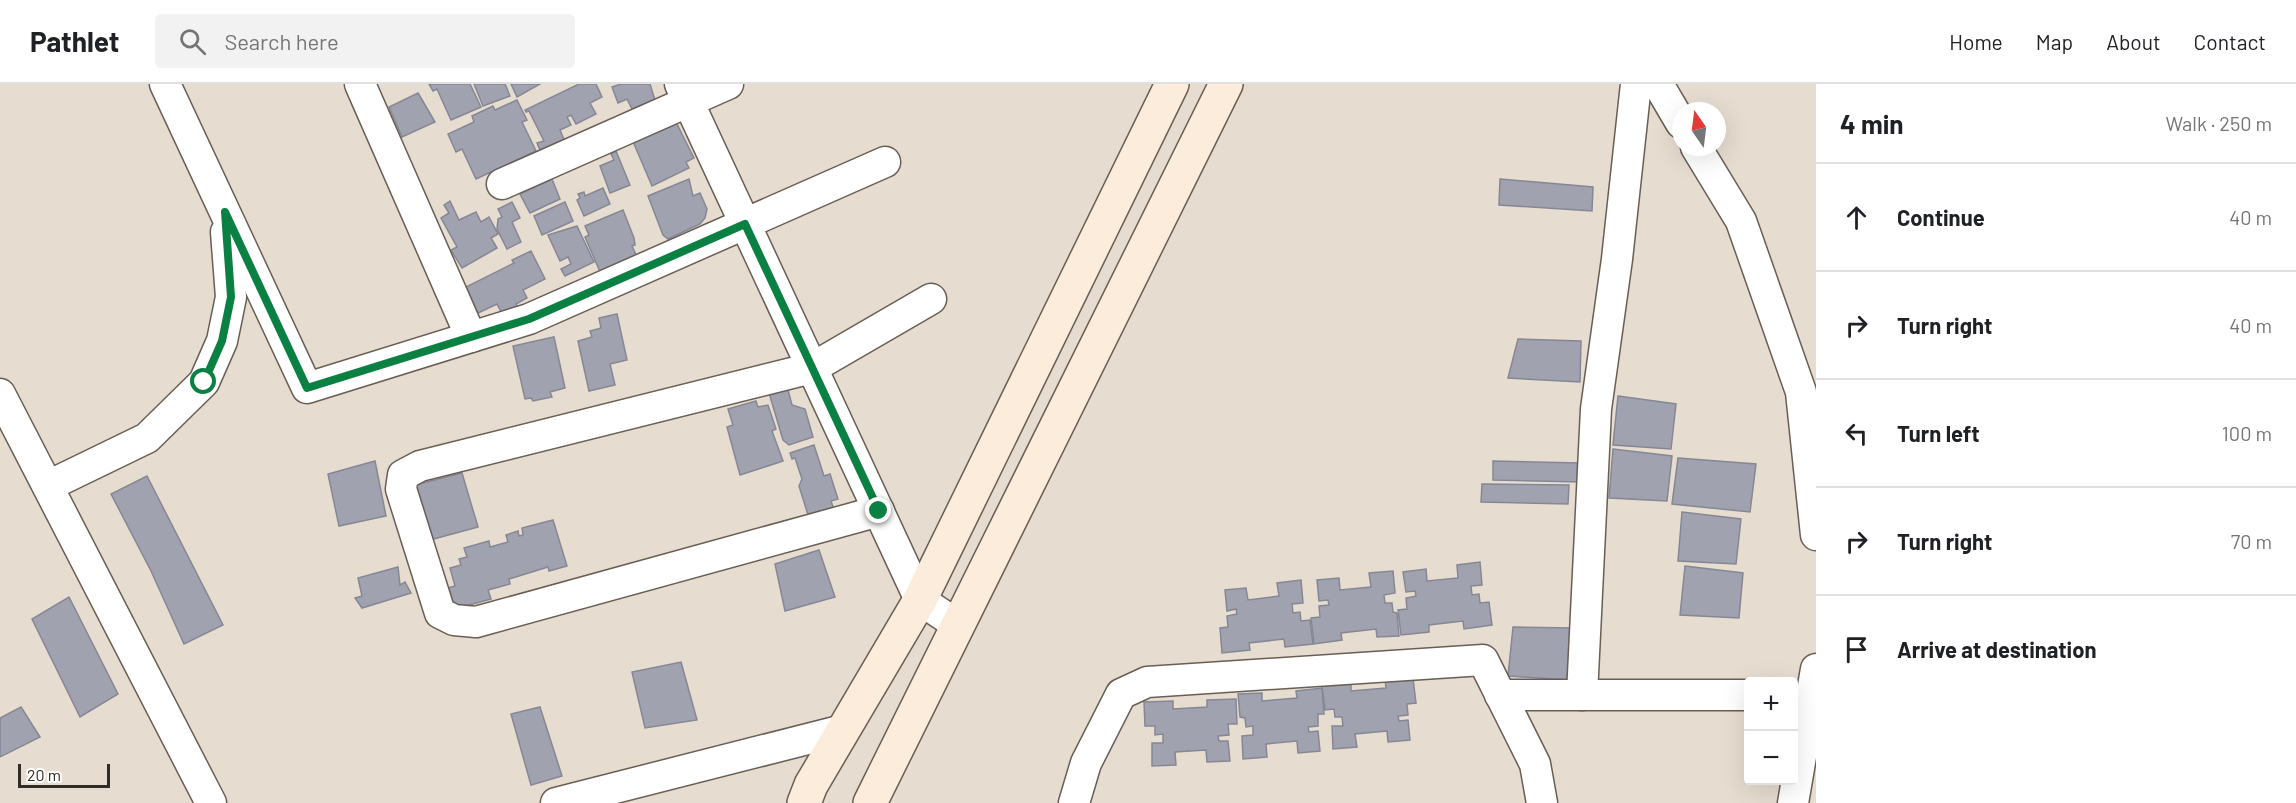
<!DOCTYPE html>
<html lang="en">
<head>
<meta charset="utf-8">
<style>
	body { margin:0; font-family:Barlow,sans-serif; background:#f2f2f2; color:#202124 }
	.controls { position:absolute; right:18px; bottom:18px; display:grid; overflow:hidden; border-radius:6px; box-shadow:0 6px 24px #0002 }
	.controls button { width:54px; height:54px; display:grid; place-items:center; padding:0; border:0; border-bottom:2px solid #e0e0e0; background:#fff; color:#202124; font:30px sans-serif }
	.compass { position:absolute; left:1672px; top:18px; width:54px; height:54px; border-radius:50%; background:#fff; box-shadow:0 6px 24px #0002; rotate:346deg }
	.scale { position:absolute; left:18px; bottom:15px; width:92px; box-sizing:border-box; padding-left:6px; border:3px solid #2f2b26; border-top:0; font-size:16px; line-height:21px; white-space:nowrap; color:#2f2b26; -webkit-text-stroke:4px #fff; paint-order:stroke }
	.stop { position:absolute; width:18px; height:18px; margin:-14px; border:4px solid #0b8043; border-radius:50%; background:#fff }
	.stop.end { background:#0b8043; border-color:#fff; box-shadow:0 2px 6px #0008 }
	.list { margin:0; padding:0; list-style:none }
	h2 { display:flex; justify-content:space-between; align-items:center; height:78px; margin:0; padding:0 24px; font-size:26px }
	h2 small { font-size:20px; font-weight:400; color:#757577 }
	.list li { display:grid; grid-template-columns:39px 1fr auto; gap:18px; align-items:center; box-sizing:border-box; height:108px; padding:0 24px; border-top:2px solid #e0e0e0 }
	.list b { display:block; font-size:22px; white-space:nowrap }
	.list em { font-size:20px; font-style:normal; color:#757577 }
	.icon { flex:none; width:33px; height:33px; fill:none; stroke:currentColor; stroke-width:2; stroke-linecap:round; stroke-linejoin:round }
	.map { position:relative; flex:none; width:1816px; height:719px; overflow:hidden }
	header { display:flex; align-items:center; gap:36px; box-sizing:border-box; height:84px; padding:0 30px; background:#fff; border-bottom:2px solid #e0e0e0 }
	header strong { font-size:28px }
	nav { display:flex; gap:33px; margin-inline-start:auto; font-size:21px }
	.search { width:420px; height:54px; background:#f2f2f2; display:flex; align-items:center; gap:15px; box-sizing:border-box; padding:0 21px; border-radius:6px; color:#757577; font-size:22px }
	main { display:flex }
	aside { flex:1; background:#fff }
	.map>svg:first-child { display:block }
</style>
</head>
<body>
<header>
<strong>Pathlet</strong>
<div class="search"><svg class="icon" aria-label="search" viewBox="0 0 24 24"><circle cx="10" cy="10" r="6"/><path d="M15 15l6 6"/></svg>Search here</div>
<nav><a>Home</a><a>Map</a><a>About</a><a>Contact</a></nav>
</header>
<main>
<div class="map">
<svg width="1816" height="719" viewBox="0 0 1816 719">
	<rect width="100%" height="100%" fill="#e7dcd0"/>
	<g fill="#a0a2b0" stroke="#868795" stroke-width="1.5">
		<polygon points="429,0 470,0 481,23 451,36 437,5 433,7"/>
		<polygon points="474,0 505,0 510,12 483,22"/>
		<polygon points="511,0 540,0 517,13"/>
		<polygon points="579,0 596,0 602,13 590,19 596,30 576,40 571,31 567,33 571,41 560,46 566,60 542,71 537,59 544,57 529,27 526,28 525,26"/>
		<polygon points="621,0 650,0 655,16 632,25 627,15 618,19 612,3"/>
		<polygon points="418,9 435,38 402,53 389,23"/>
		<polygon points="517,16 527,36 522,38 536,67 476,95 462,65 456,68 448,50 474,38 472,32 493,22 495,26"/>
		<polygon points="675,36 694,74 686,78 689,84 652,102 631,53"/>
		<polygon points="616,67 630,101 610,109 600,82 614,76 611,70"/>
		<polygon points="552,95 560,115 530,129 520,110"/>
		<polygon points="689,95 693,112 700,109 707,125 705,134 700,140 668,155 663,151 648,112"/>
		<polygon points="1500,95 1593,103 1592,127 1499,121"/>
		<polygon points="603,104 610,120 584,132 577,116 580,114 578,110 584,108 585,112"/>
		<polygon points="450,117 459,136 476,128 481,138 489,133 498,150 491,154 497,164 462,184 451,166 457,163 441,134 449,129 444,121"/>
		<polygon points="512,118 520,134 512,138 521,158 507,165 497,145 498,135 502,133 498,125"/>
		<polygon points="565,118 573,137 542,151 534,132"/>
		<polygon points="623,126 634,154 635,161 632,162 638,175 601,190 585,153 589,151 585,142"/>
		<polygon points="577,142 594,178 565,192 561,185 571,180 568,173 560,177 548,151"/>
		<polygon points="531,167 545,195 523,206 527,214 516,220 518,224 503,232 497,220 476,230 462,205 514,179 512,176"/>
		<polygon points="617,230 627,276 610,280 615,301 589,307 578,257 592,253 590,247 601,244 599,234"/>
		<polygon points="554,253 565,304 550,308 552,313 533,317 531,314 525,315 513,262"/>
		<polygon points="1518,255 1581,257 1580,298 1508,294"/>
		<polygon points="787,302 792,321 805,325 813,353 789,361 783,356 769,309"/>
		<polygon points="1618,312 1676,320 1671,365 1613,361"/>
		<polygon points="756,317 758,323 768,321 776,345 772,347 783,377 740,391 727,343 733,341 728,325"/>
		<polygon points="814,361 824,392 830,390 838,415 831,417 834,426 809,434 799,402 802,395 795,374 792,375 790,369"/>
		<polygon points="1613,365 1672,372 1667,417 1609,414"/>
		<polygon points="1678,374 1756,380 1750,428 1672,420"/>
		<polygon points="375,377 386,432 339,442 328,390"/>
		<polygon points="1493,377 1580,379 1580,398 1493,396"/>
		<polygon points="462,389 478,443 430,456 415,401"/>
		<polygon points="147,392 223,541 184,560 151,487 111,410"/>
		<polygon points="1482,400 1569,401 1568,420 1481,418"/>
		<polygon points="1682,428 1741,435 1736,480 1678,477"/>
		<polygon points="553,436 567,482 549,487 548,483 509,495 510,500 488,506 491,515 451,526 444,505 455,502 450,484 461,481 459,475 467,473 464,464 489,457 490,463 508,458 506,451 518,447 519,452 523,451 522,444"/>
		<polygon points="819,466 835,513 785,527 775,480"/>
		<polygon points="1480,478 1482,501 1471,502 1472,511 1479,510 1480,519 1489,518 1492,541 1464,545 1463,537 1429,541 1429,548 1401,551 1398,526 1407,525 1406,514 1416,512 1415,507 1406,508 1403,488 1426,485 1427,497 1458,494 1457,481"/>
		<polygon points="1685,482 1743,489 1739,534 1680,531"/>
		<polygon points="398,483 400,501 405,498 411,509 362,524 355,514 362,512 358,494"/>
		<polygon points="1393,487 1395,509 1384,511 1385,519 1392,519 1393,528 1397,529 1399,552 1377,553 1376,545 1341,549 1342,556 1314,560 1311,534 1320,533 1319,522 1329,521 1328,516 1319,517 1317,496 1339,494 1340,506 1371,503 1369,489"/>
		<polygon points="1301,496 1303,519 1292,520 1293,529 1300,528 1301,537 1310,536 1313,560 1285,563 1284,555 1249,559 1250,566 1222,569 1220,544 1228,543 1227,532 1237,530 1236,525 1227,527 1225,506 1246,504 1248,516 1279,512 1277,499"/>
		<polygon points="69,513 118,610 80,633 32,535"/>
		<polygon points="1513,543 1573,544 1567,596 1508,592"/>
		<polygon points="681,578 697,636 645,644 632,588"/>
		<polygon points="1413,594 1416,619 1407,620 1408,631 1398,632 1399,637 1408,636 1410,656 1388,658 1387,647 1355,650 1357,663 1333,665 1332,642 1343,642 1342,633 1335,633 1334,625 1325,626 1322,602 1351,599 1351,607 1386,604 1385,596"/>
		<polygon points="1322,604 1324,630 1318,630 1318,642 1308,643 1309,648 1318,647 1320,667 1298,669 1297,657 1266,660 1267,673 1243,675 1242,652 1253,651 1253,642 1246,643 1245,634 1240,633 1238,610 1262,609 1262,617 1297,614 1296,607"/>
		<polygon points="1236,615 1237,640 1228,640 1229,651 1218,652 1219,657 1228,657 1230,677 1207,678 1206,666 1175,668 1176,681 1152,682 1152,659 1163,659 1163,650 1155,651 1155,642 1145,642 1144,618 1173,617 1173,625 1207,623 1207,616"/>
		<polygon points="21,623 40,653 0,673 0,634"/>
		<polygon points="540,623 562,692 531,701 511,630"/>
	</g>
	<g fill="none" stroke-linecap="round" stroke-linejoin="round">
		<g stroke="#685e54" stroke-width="33">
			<g id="street">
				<polyline points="165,0 307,304 529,235 885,78"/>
				<polyline points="360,0 471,253"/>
				<polyline points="680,0 920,516 958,541"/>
				<polyline points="1658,0 1681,39"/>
				<polyline points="1696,63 1741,137 1801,308 1816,451"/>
				<polyline points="502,100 728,0"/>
				<polyline points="0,310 211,719"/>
				<polyline points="48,402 147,354 204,298 222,257 231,213 226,148"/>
				<polyline points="879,427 476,538 454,536 440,529 401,405 403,391 420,382 812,284 931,215"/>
				<polyline points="1500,611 1748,611"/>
				<polyline points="1582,611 1596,325 1617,175 1636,0"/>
				<polyline points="556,719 843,646"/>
				<polyline points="1074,719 1086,679 1121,610 1147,598 1483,576 1535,680 1542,719"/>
				<polyline points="1793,719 1816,585"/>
			</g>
		</g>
		<g stroke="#685e54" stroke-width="36">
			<g id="secondary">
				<polyline points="804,719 811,701 920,516 1172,0"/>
				<polyline points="870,719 1226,0"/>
			</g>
		</g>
		<use href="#street" stroke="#fff" stroke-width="30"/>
		<use href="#secondary" stroke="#fcecdb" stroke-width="33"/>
	</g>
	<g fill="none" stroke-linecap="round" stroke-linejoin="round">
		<polyline stroke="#0b8043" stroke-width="8" points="204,298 222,257 231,213 225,128 307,304 529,235 745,140 879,427"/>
	</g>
</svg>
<div class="controls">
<button>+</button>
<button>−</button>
</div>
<svg class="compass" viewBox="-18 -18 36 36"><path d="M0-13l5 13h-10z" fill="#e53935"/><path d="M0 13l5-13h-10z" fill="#757577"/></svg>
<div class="scale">20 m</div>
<div class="stop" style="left:204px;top:298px"></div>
<div class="stop end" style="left:879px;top:427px"></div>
</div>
<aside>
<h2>4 min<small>Walk · 250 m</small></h2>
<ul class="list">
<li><svg class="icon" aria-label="ahead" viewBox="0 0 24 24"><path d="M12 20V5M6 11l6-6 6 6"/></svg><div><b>Continue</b></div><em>40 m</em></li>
<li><svg class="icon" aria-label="right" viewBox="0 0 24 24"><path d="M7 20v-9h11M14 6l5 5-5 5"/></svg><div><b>Turn right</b></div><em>40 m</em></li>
<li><svg class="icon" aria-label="left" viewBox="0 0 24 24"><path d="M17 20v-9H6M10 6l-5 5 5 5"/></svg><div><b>Turn left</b></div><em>100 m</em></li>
<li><svg class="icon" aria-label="right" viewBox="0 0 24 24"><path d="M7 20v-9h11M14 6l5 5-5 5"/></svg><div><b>Turn right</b></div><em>70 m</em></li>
<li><svg class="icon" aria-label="arrive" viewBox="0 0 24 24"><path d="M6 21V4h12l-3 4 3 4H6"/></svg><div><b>Arrive at destination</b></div></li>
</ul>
</aside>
</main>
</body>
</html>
